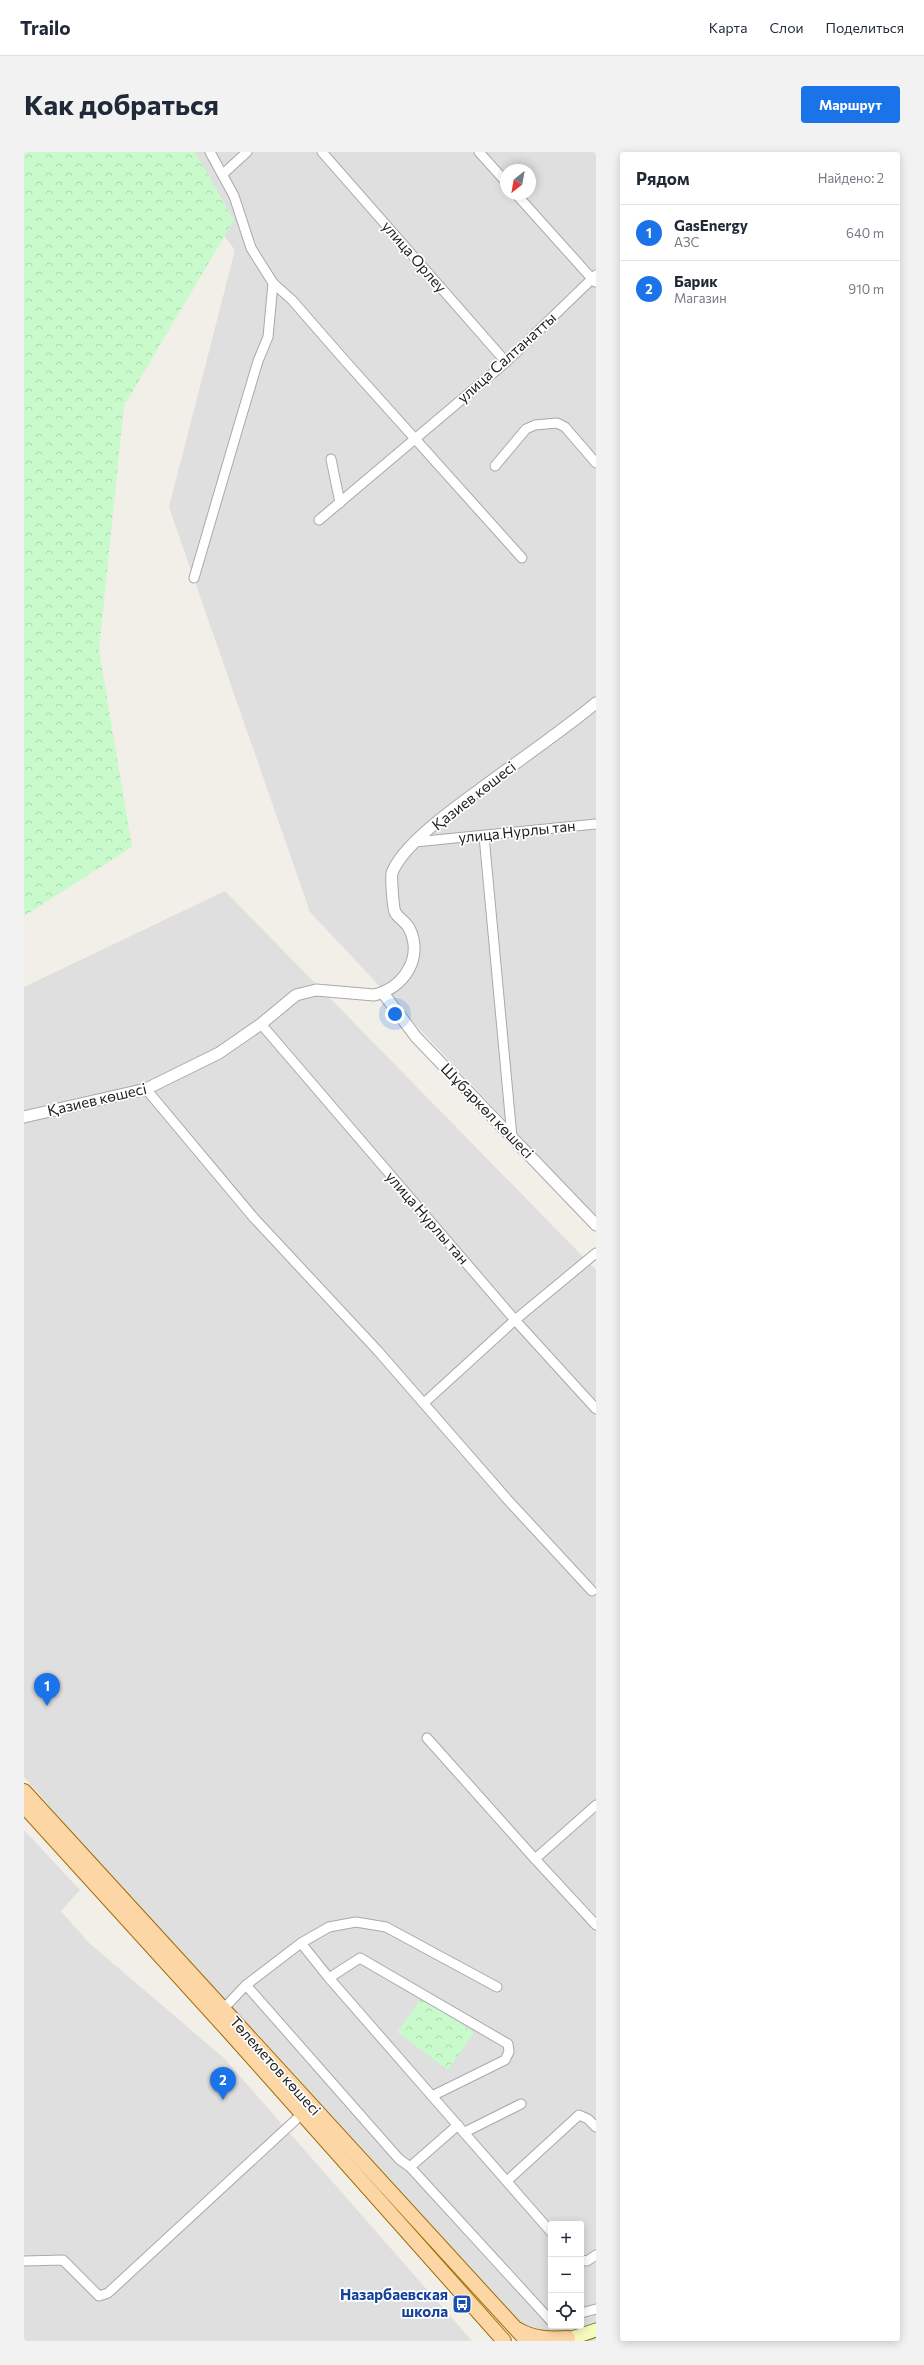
<!DOCTYPE html>
<html lang="ru">
<head>
<meta charset="utf-8">
<style>
	body { margin:0; font-family:Commissioner,sans-serif; background:#f2f2f3; color:#1f2937 }
	.controls { position:absolute; right:12px; bottom:12px; display:grid; overflow:hidden; border-radius:4px; box-shadow:0 2px 10px #0003 }
	.controls button { width:36px; height:36px; display:grid; place-items:center; padding:0; border:0; border-bottom:1px solid #e0e1e3; background:#fff; color:#1f2937; font:20px sans-serif }
	.compass { position:absolute; left:476px; top:12px; width:36px; height:36px; border-radius:50%; background:#fff; box-shadow:0 2px 10px #0003; rotate:211deg }
	.you { position:absolute; left:371px; top:862px; width:14px; height:14px; margin:-10px; border:3px solid #fff; border-radius:50%; background:#1a73e8; box-shadow:0 0 0 6px #1a73e833 }
	.badge { display:grid; place-items:center; width:26px; height:26px; border-radius:50%; background:#1a73e8; color:#fff; font-size:13px; font-weight:700 }
	.pin { position:absolute; translate:-50% -33px; filter:drop-shadow(0 1px 2px #0008) }
	.pin::after { content:''; position:absolute; top:21px; width:14px; height:12px; background:inherit; clip-path:polygon(0 0,100% 0,50% 100%) }
	.list { margin:0; padding:0; list-style:none }
	h2 { display:flex; justify-content:space-between; align-items:center; height:52px; margin:0; padding:0 16px; font-size:17px }
	h2 small { font-size:13px; font-weight:400; color:#747a83 }
	.list li { display:grid; grid-template-columns:26px 1fr auto; gap:12px; align-items:center; box-sizing:border-box; height:56px; padding:0 16px; border-top:1px solid #e0e1e3 }
	.list b { display:block; font-size:15px; white-space:nowrap }
	.list p { margin:0; font-size:13px; white-space:nowrap; color:#747a83 }
	.list em { font-size:13px; font-style:normal; color:#747a83 }
	.icon { flex:none; width:22px; height:22px; fill:none; stroke:currentColor; stroke-width:2; stroke-linecap:round; stroke-linejoin:round }
	.map { position:relative; flex:none; width:572px; height:2189px; overflow:hidden; border-radius:4px }
	header { display:flex; align-items:center; gap:24px; box-sizing:border-box; height:56px; padding:0 20px; background:#fff; border-bottom:1px solid #e0e1e3 }
	header strong { font-size:19px }
	nav { display:flex; gap:22px; margin-inline-start:auto; font-size:14px }
	.intro { display:flex; align-items:center; justify-content:space-between; box-sizing:border-box; height:96px; padding:0 24px }
	h1 { margin:0; font-size:28px }
	.button { padding:10px 18px; border-radius:4px; background:#1a73e8; color:#fff; font-size:14px; font-weight:700 }
	main { display:flex; gap:24px; padding:0 24px }
	aside { flex:1; background:#fff; border-radius:4px; box-shadow:0 2px 10px #0003 }
	.map>svg:first-child { display:block }
</style>
</head>
<body>
<header>
<strong>Trailo</strong>
<nav><a>Карта</a><a>Слои</a><a>Поделиться</a></nav>
</header>
<div class="intro"><h1>Как добраться</h1><a class="button">Маршрут</a></div>
<main>
<div class="map">
<svg width="572" height="2189" viewBox="0 0 572 2189">
	<defs>
		<pattern id="park-crowns" width="20" height="18" patternUnits="userSpaceOnUse"><rect width="20" height="18" fill="#c8facc"/><path d="M2 6a3 3 0 1 1 6 0M12 15a3 3 0 1 1 6 0" fill="none" stroke="#acd6af"/></pattern>
	</defs>
	<rect width="100%" height="100%" fill="#f2efe9"/>
	<g fill="#e0dfdf" fill-rule="evenodd">
		<path d="M 136,0 L 572,0 L 572,1065 L 286,760 L 145,355 L 211,98 ZM 482,18 L 506,18 L 506,42 L 482,42 Z"/>
		<path d="M 201,739 L 572,1118 L 572,2189 L 493,2189 L 0,1625 L 0,835 ZM 527,2072 L 557,2072 L 557,2174 L 527,2174 Z"/>
		<polygon points="0,1678 56,1738 37,1759 65,1791 200,1906 448,2189 0,2189"/>
	</g>
	<g fill="url(#park-crowns)">
		<polygon points="0,0 171,0 210,68 100,254 75,498 108,695 0,764"/>
		<polygon points="399,1844 450,1881 424,1918 373,1880"/>
	</g>
	<g fill="none" stroke-linecap="round" stroke-linejoin="round">
		<g stroke="#a9a9a9" stroke-width="11">
			<g id="minor">
				<polyline points="186,0 210,44 227,96 249,131 268,148 323,211 498,406"/>
				<polyline points="298,0 482,210"/>
				<polyline points="455,0 482,30"/>
				<polyline points="199,22 223,0"/>
				<polyline points="492,42 571,130"/>
				<polyline points="307,307 316,351"/>
				<polyline points="471,314 502,277 511,273 533,271 541,275 572,311"/>
				<polyline points="295,368 482,210 572,123"/>
				<polyline points="170,426 214,276 234,209 244,185 249,131"/>
				<polyline points="460,684 488,985"/>
				<polyline points="391,690 572,672"/>
				<polyline points="237,872 491,1168 572,1257"/>
				<polyline points="122,937 230,1066 354,1199 483,1347 568,1439"/>
				<polyline points="400,1251 491,1168 572,1101"/>
				<polyline points="403,1586 511,1707 572,1653"/>
				<polyline points="511,1707 572,1773"/>
				<polyline points="277,1791 305,1775 332,1770 362,1775 473,1835"/>
				<polyline points="222,1833 375,2007 386,2015 434,1973"/>
				<polyline points="198,1855 204,1852 222,1833 277,1791 305,1826 336,1806 484,1892 485,1900 481,1908 408,1944 305,1826"/>
				<polyline points="408,1944 527,2080"/>
				<polyline points="441,1980 497,1952"/>
				<polyline points="386,2015 527,2169"/>
				<polyline points="483,2029 555,1963 564,1967 572,1975"/>
				<polyline points="557,2108 563,2109 572,2103"/>
				<polyline points="0,2109 39,2108 75,2144 84,2141 278,1962"/>
				<polyline points="557,2161 572,2157"/>
			</g>
		</g>
		<g stroke="#a9a9a9" stroke-width="13">
			<g id="tertiary">
				<polyline points="359,841 392,885 572,1073"/>
				<path d="M 0,965 L 122,937 L 195,901 L 237,872 L 272,843 L 292,838 L 350,843 C 380,836 400,805 385,776 C 382,770 374,766 371,760 C 369,756 367,725 368,721 C 380,689 442,648 470,627 C 504,602 539,578 572,551"/>
			</g>
		</g>
		<g stroke="#707d05" stroke-width="15">
			<polyline id="secondary" points="539,2189 572,2178"/>
		</g>
		<g stroke="#a06b00" stroke-width="16">
			<g id="primary">
				<polyline points="0,1639 503,2189"/>
				<polyline points="0,1654 208,1883 480,2189"/>
				<path d="M 495,2178 C 510,2187 527,2187 544,2186"/>
			</g>
		</g>
		<use href="#minor" stroke="#fff" stroke-width="9"/>
		<use href="#tertiary" stroke="#fff" stroke-width="11"/>
		<use href="#secondary" stroke="#f7fabf" stroke-width="13"/>
		<use href="#primary" stroke="#fcd6a4" stroke-width="14"/>
	</g>
	<defs>
		<g id="bus-square" transform="scale(1)"><rect x="-9" y="-9" width="18" height="18" rx="4" fill="#1a4fb4" stroke="#fff"/><path d="M-5-6H5V4H4V6H2V4H-2V6H-4V4H-5ZM-3.5-4V0h7V-4ZM-3.5 1.2v1.5H-2V1.2ZM2 1.2v1.5H3.5V1.2Z" fill="#fff"/></g>
	</defs>
	<g fill-rule="evenodd">
		<use href="#bus-square" x="438" y="2152"/>
	</g>
	<g text-anchor="middle" stroke-width="3.5" stroke-linejoin="round" paint-order="stroke">
		<g font-size="15" fill="#222" stroke="#fff">
			<text transform="translate(390 105) rotate(49)" y="5">улица Орлеу</text>
			<text transform="translate(483 206) rotate(-42)" y="5">улица Салтанатты</text>
			<text transform="translate(450 644) rotate(-38)" y="5">Қазиев көшесі</text>
			<text transform="translate(493 680) rotate(-6)" y="5">улица Нурлы тан</text>
			<text transform="translate(73 948) rotate(-13)" y="5">Қазиев көшесі</text>
			<text transform="translate(463 959) rotate(46)" y="5">Шұбаркөл көшесі</text>
			<text transform="translate(403 1066) rotate(49)" y="5">улица Нурлы тан</text>
			<text transform="translate(251 1914) rotate(48)" y="5">Төлеметов көшесі</text>
		</g>
		<g font-size="15" font-weight="bold" fill="#164399" stroke="#fff" text-anchor="end">
			<text x="424" y="2148">Назарбаевская<tspan x="424" dy="17">школа</tspan></text>
		</g>
	</g>
</svg>
<div class="controls">
<button>+</button>
<button>−</button>
<button><svg class="icon" aria-label="locate" viewBox="0 0 24 24"><circle cx="12" cy="12" r="6"/><path d="M12 2v4M12 18v4M2 12h4M18 12h4"/></svg></button>
</div>
<svg class="compass" viewBox="-18 -18 36 36"><path d="M0-13l5 13h-10z" fill="#e53935"/><path d="M0 13l5-13h-10z" fill="#747a83"/></svg>
<div class="you"></div>
<div class="pin badge" style="left:23px;top:1554px">1</div>
<div class="pin badge" style="left:199px;top:1948px">2</div>
</div>
<aside>
<h2>Рядом<small>Найдено: 2</small></h2>
<ul class="list">
<li><span class="badge">1</span><div><b>GasEnergy</b><p>АЗС</p></div><em>640 m</em></li>
<li><span class="badge">2</span><div><b>Барик</b><p>Магазин</p></div><em>910 m</em></li>
</ul>
</aside>
</main>
</body>
</html>
